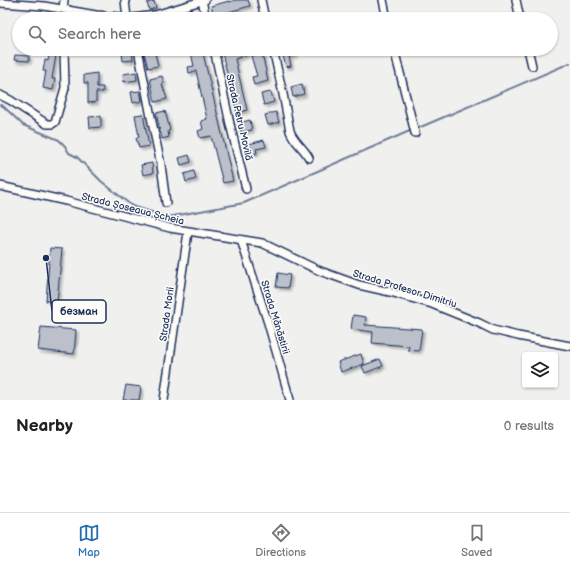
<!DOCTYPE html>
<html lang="en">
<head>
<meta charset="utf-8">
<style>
	body { margin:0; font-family:"Balsamiq Sans",sans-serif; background:#f6f6f6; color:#222 }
	.controls { position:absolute; right:12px; bottom:12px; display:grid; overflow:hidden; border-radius:4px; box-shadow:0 1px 3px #0004 }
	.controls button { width:36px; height:36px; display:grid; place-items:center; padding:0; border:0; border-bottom:1px solid #e0e0e0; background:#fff; color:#222; font:20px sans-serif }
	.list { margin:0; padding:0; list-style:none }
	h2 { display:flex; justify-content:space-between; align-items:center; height:52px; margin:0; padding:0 16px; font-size:17px }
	h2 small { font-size:13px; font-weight:400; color:#767676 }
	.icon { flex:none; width:22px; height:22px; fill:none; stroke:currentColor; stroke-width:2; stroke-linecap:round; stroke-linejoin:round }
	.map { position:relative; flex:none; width:570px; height:400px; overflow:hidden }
	.search { position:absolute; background:#fff; box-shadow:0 1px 3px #0004; left:12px; right:12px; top:12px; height:44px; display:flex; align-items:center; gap:10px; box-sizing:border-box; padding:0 14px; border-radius:22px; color:#767676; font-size:15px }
	.sheet { height:112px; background:#fff }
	nav { display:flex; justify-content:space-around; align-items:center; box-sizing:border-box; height:56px; border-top:1px solid #e0e0e0; background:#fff; font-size:11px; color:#767676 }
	nav a { display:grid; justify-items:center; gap:2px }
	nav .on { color:#1f6fb2 }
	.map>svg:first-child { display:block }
</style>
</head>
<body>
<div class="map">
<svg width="570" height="400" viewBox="0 0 570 400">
	<defs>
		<filter id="shadow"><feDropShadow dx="2.5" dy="2.5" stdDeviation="1" flood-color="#0004"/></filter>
	</defs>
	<rect width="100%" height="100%" fill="#f0f0ee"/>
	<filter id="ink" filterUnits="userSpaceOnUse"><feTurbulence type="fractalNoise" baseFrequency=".025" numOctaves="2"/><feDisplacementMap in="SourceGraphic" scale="8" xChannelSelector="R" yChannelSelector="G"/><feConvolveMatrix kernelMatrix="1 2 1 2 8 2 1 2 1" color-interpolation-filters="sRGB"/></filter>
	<g filter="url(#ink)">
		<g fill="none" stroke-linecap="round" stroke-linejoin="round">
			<g stroke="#6f7b97" stroke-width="2">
				<polyline points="0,105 3,106 23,125 59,140 65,146 69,153 77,157 101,181 132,206 168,217 244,203 412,130"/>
				<polyline points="416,129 570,63"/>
			</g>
		</g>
		<g fill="#bbc0ca" stroke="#1b2f5e" filter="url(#shadow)">
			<polygon points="236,0 248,0 250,6 214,16 211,6 229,1 229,2"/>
			<polygon points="154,1 156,8 149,10 147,3"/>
			<polygon points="192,9 195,19 183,19 182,12"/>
			<polygon points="143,49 154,49 158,66 148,68"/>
			<polygon points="190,49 202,49 233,181 223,183 211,136 200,138 198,131 203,129 201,121 207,119 196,71 189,73 188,67 194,66"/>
			<polygon points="221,49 246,49 247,55 235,59 247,110 237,113"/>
			<polygon points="281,49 294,49 295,55 289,57 291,66 286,67"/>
			<polygon points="132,52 133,60 123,61 122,53"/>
			<polygon points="262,53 268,81 254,85 252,77 257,76 251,56"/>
			<polygon points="49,54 56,55 52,79 55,79 53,90 43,88 46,71 43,71 45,60 48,61"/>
			<polygon points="15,55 29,56 29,61 14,60"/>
			<polygon points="136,72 137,80 124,82 123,74"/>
			<polygon points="97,73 97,87 103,87 103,92 96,92 96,102 88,103 88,83 84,83 84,75"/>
			<polygon points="162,76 164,83 162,84 167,99 155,102 150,79"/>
			<polygon points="302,84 304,94 293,97 291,87"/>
			<polygon points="140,91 142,101 133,103 131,92"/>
			<polygon points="271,92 274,102 264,105 261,94"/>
			<polygon points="165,111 170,130 168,131 169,137 162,139 156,113"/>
			<polygon points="276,112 279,122 268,125 265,115"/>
			<polygon points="143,114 149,146 139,148 136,138 139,137 135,115"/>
			<polygon points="101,116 101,127 90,128 89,117"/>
			<polygon points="250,120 252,130 241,132 239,123"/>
			<polygon points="264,140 266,147 256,149 257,153 247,155 245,145"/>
			<polygon points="189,155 191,162 181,165 179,158"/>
			<polygon points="152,163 153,173 143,175 141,165"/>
			<polygon points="194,171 196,179 186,182 184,174"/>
			<polygon points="50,248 62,249 57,302 46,301"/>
			<polygon points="278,273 290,275 288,288 276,287"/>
			<polygon points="353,315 366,317 365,325 422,329 419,351 408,350 409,346 372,343 373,332 351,329"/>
			<polygon points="41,327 76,330 74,354 38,350"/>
			<polygon points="361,354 364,364 341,372 338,362"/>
			<polygon points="380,359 383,366 365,373 362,366"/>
			<polygon points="126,385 141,387 139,400 123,400"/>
		</g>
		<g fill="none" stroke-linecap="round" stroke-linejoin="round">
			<g stroke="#1b2f5e" stroke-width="10">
				<g id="minor">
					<polyline points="125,0 127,18"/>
					<polyline points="202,0 206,19"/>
					<polyline points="261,0 265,19"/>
					<polyline points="383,0 387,19"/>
					<polyline points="516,0 520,19"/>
					<polyline points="0,3 44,6 96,15 133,18 155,15 205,0"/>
					<polyline points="63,9 64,0"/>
					<polyline points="68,19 69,10"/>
					<polyline points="138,49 151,117 161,165 166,203"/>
					<polyline points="214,49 230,124 246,189"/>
					<path d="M 273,49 L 283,94 L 290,131 C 294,142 304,148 309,158"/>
					<polyline points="394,49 415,133"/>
					<polyline points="528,49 532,66"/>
					<polyline points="0,95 10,100 47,124 52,124 55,122 65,88 64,49"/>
					<polyline points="0,186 66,201 170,228 262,243 320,271 359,285 390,292 432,304 479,323 493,330 518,336 570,346"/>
					<polyline points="241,240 268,323 290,400"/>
					<polyline points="164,400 188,232"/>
				</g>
			</g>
			<use href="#minor" stroke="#fdfcf7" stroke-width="7"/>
		</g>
	</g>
	<g text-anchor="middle" stroke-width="3" stroke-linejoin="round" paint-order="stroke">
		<g font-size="10" fill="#1b2f5e" stroke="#fdfcf7">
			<text transform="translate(240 117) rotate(77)" y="4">Strada Petru Movilă</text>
			<text transform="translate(133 208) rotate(14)" y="4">Strada Șoseaua Șcheia</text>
			<text transform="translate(405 288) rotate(17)" y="4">Strada Profesor Dimitriu</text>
			<text transform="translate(166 314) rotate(-82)" y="4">Strada Morii</text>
			<text transform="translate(276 317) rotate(73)" y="4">Strada Mănăstirii</text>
		</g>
	</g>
	<path fill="none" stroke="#1b2f5e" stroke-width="1.5" d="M46 258L52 311"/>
	<circle fill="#1b2f5e" stroke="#fdfcf7" stroke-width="1.5" cx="46" cy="258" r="4"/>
	<rect fill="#fdfcf7" stroke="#1b2f5e" stroke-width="1.5" x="52" y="300" width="54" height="23" rx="4"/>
	<g font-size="11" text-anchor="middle" font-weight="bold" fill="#1b2f5e">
		<text x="79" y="315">безман</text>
	</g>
</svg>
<div class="controls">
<button><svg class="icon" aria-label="layers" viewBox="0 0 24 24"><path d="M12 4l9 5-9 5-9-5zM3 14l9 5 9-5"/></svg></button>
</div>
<div class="search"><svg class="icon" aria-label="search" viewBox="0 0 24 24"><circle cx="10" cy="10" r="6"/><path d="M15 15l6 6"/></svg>Search here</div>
</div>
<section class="sheet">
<h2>Nearby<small>0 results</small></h2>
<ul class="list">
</ul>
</section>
<nav>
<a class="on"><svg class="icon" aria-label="map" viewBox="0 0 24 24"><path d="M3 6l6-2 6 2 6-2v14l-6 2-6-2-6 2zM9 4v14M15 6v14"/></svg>Map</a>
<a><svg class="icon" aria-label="directions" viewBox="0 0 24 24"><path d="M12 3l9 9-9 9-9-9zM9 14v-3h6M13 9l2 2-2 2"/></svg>Directions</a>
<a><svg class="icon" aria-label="saved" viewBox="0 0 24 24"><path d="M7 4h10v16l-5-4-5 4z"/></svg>Saved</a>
</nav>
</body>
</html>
